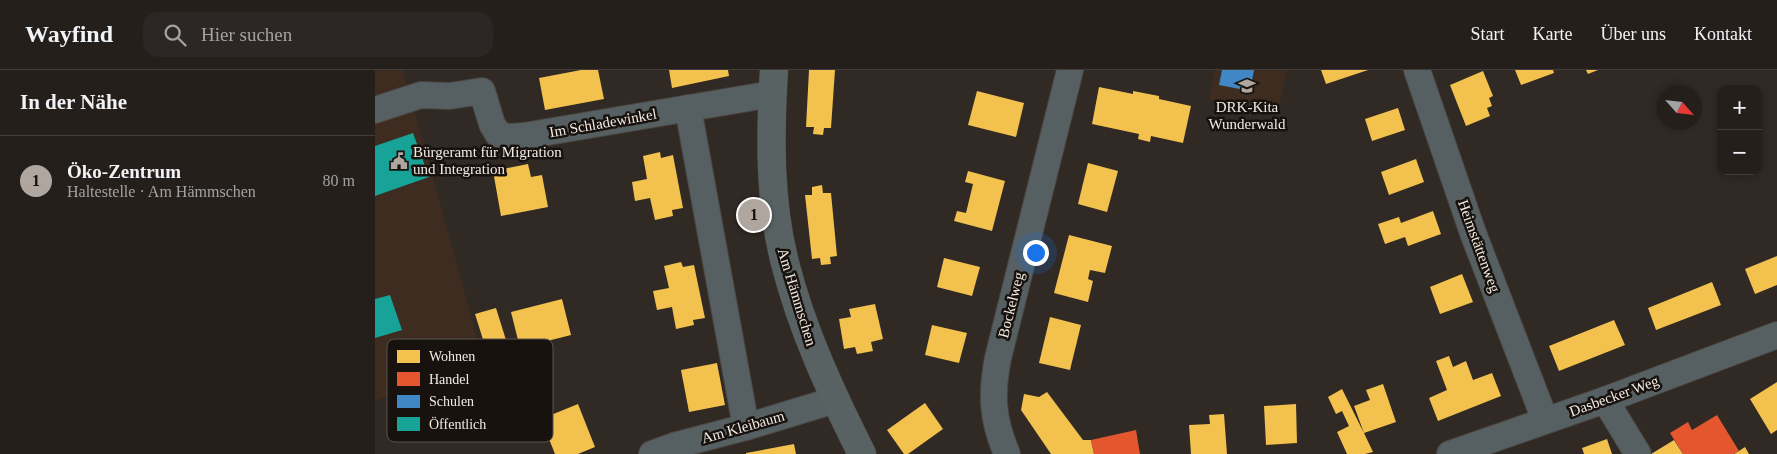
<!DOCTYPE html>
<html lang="de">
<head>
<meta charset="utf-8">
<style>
	body { margin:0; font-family:"Times New Roman",serif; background:#2c2724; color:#f1f3f6 }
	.controls { position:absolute; right:15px; top:15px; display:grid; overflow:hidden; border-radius:10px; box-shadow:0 2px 8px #0003 }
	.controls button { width:45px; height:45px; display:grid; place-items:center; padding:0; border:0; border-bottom:1px solid #413d3a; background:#241f1b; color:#f1f3f6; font:25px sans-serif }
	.compass { position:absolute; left:1282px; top:15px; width:45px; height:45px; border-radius:50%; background:#241f1b; box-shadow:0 2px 8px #0003; rotate:117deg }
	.you { position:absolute; left:660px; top:182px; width:18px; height:18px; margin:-12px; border:4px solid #fff; border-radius:50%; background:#1a73e8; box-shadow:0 0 0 8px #1a73e833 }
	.badge { display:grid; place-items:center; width:32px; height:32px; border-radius:50%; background:#afa6a0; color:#111; font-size:16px; font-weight:700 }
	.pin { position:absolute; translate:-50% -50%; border:2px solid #fff; box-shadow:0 1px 5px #0006 }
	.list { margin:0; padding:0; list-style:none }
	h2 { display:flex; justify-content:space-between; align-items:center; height:65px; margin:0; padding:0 20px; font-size:21px }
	h2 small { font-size:16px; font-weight:400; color:#a3a2a3 }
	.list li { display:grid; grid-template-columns:32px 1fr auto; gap:15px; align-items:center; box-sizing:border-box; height:90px; padding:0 20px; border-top:1px solid #413d3a }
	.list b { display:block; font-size:19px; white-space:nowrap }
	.list p { margin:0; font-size:16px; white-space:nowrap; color:#a3a2a3 }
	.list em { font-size:16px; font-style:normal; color:#a3a2a3 }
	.icon { flex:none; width:28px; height:28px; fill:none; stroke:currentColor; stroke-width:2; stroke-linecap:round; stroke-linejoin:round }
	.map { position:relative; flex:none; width:1402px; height:384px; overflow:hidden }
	header { display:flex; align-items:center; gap:30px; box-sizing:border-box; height:70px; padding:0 25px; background:#241f1b; border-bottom:1px solid #413d3a }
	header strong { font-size:24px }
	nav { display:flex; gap:28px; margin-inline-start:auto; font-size:18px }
	.search { width:350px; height:45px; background:#2c2724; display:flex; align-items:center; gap:12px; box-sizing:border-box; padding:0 18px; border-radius:15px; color:#a3a2a3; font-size:19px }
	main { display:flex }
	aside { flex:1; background:#241f1b }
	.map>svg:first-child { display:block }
</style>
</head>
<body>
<header>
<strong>Wayfind</strong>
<div class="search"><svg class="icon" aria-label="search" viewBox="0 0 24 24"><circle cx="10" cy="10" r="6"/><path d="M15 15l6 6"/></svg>Hier suchen</div>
<nav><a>Start</a><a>Karte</a><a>Über uns</a><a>Kontakt</a></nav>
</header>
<main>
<aside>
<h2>In der Nähe<small></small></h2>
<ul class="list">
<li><span class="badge">1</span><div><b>Öko-Zentrum</b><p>Haltestelle · Am Hämmschen</p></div><em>80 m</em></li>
</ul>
</aside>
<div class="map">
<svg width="1402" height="384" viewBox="0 0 1402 384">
	<rect width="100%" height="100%" fill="#302924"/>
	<g fill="#3d2c1f">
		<polygon points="0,0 28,0 110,295 0,331"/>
		<polygon points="840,0 913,0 911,2 903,45 834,30"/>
	</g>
	<g fill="#f2c14e">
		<polygon points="206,0 223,0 229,29 170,40 164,8"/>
		<polygon points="294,0 353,0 354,6 297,18"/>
		<polygon points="434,0 460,0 456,58 449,58 448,65 438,64 439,57 431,57"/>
		<polygon points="946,0 993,0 951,14"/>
		<polygon points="1140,0 1178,0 1179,3 1146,15"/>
		<polygon points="1211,0 1223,0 1213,4"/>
		<polygon points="1108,1 1118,26 1114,28 1117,36 1112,38 1115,46 1091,56 1075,15"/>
		<polygon points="724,17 758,24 758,21 784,26 784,29 816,36 808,73 776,66 775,72 763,69 764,64 717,54"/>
		<polygon points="602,21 649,33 641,67 593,55"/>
		<polygon points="1023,38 1030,60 997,71 990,49"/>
		<polygon points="285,82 286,88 298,85 308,138 297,140 298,146 280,150 275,128 260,131 257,112 272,109 268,86"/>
		<polygon points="1041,89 1049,112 1014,125 1006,102"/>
		<polygon points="713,93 743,101 732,142 703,134"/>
		<polygon points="153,94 156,107 167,105 173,137 126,146 118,101"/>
		<polygon points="593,101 630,111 617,161 579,151 582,141 591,143 598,114 590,112"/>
		<polygon points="447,115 448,123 456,123 462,186 455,187 456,194 446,195 445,188 437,189 430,125 437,125 437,117"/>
		<polygon points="1058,141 1066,164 1033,176 1030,167 1010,174 1003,154 1024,147 1026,153"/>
		<polygon points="694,165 737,176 730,203 715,200 713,209 718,211 713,232 679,223"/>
		<polygon points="1402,186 1402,215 1380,224 1370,199"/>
		<polygon points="569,188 605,197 597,226 562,217"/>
		<polygon points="306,192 308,197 319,195 330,248 318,250 319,255 301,259 297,237 282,240 278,221 294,218 289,196"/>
		<polygon points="1087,204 1098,232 1065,244 1055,217"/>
		<polygon points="1337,212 1346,235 1281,260 1273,238"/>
		<polygon points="187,229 196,265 145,278 136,242"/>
		<polygon points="500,234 508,269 496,272 498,281 482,284 480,277 469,279 464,249 476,247 474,239"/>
		<polygon points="121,238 131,270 110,276 100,244"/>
		<polygon points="675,247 706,255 695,300 664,293"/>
		<polygon points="1239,250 1250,275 1184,301 1174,276"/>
		<polygon points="557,255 592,263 584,293 550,285"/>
		<polygon points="1074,286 1078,297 1091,291 1098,310 1117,303 1126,326 1063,351 1054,328 1072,320 1061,291"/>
		<polygon points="342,293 350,335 314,342 306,300"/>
		<polygon points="1402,312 1402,360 1396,364 1375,329"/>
		<polygon points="1008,314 1021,352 989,363 998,382 990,384 972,384 962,362 974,356 967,341 961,344 953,327 967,319 989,363 979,336 995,330 991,320"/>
		<polygon points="672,322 708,370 716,370 719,384 676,384 646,340 649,324 664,327"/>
		<polygon points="550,333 568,359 533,384 529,384 512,360"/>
		<polygon points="203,334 220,377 203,384 180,384 166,349"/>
		<polygon points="921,334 922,373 891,375 889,336"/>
		<polygon points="849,344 852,384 816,384 814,355 835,354 834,345"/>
		<polygon points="1232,369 1237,384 1209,384 1207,378"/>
		<polygon points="1299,370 1308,384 1276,384"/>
		<polygon points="419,374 421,384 371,384 371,383"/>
		<polygon points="1370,377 1374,384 1359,384 1364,381"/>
	</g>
	<g fill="#e4572e">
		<polygon points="1342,345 1364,381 1359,384 1308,384 1295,363 1313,352 1317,360"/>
		<polygon points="761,360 765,384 719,384 716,370"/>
	</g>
	<polygon fill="#3f88c5" points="847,0 879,0 875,21 844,15"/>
	<g fill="#17a398">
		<polygon points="38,63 54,107 0,126 0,76"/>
		<polygon points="15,225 27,260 0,268 0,229"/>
	</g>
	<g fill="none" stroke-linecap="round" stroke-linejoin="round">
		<g stroke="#4a4440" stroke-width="28">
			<g id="street">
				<polyline points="1042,0 1098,163 1170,350"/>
				<polyline points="313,38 371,357"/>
				<polyline points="0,40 46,25 75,26 107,21 117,54 123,64 133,67 149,66 397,24"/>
				<polyline points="1230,330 1263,384"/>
				<polyline points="277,384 302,375 371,357 460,330"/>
				<path d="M 632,384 C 617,349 616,324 623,288 L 695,0"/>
				<polyline points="1075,384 1230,330 1402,265"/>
			</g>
		</g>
		<g stroke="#4a4440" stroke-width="29">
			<path id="secondary" d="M 399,0 C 395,64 394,131 410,193 C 427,260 456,322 487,384"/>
		</g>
		<use href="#street" stroke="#566062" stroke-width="26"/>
		<use href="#secondary" stroke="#596263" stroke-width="28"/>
	</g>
	<defs>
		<g id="school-bare" transform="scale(1.35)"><path d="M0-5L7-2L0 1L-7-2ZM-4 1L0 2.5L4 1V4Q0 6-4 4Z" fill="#afa6a0" stroke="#18120e" stroke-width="2.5" paint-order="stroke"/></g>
		<g id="civic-bare" transform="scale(1.35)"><path d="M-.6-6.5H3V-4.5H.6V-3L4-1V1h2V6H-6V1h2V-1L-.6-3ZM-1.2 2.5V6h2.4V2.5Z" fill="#afa6a0" stroke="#18120e" stroke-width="2.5" paint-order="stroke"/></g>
	</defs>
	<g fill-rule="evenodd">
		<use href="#school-bare" x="872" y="16"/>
		<use href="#civic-bare" x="24" y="91"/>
	</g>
	<g text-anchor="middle" stroke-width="5" stroke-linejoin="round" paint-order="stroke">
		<g font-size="15" fill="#f3eae3" stroke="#18120e">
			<text x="872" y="42">DRK-Kita<tspan x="872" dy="17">Wunderwald</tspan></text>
			<text x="38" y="87" text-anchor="start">Bürgeramt für Migration<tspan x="38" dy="17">und Integration</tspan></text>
		</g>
		<g font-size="15" fill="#f3eae3" stroke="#18120e">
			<text transform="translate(228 53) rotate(-10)" y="5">Im Schladewinkel</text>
			<text transform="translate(1104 176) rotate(70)" y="5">Heimstättenweg</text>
			<text transform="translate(422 227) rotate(73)" y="5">Am Hämmschen</text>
			<text transform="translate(636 235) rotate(-76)" y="5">Bockelweg</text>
			<text transform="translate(1239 326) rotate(-20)" y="5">Dasbecker Weg</text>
			<text transform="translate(368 357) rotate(-16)" y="5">Am Kleibaum</text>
		</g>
	</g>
	<rect x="12" y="269" width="166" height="103" rx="8" fill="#18120e" stroke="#5a534e" stroke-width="1"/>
	<rect x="22" y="280" width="23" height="13" fill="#f2c14e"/>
	<rect x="22" y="302" width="23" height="14" fill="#e4572e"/>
	<rect x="22" y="325" width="23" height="13" fill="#3f88c5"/>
	<rect x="22" y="347" width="23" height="14" fill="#17a398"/>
	<g font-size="14" fill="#f3eae3">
		<text x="54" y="291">Wohnen</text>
		<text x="54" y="314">Handel</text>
		<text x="54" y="336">Schulen</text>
		<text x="54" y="359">Öffentlich</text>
	</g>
</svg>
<div class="controls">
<button>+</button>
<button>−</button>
</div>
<svg class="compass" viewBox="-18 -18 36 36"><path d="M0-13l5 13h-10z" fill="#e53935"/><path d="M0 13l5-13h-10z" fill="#a3a2a3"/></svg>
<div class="you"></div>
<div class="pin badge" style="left:379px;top:145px">1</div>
</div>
</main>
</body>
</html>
